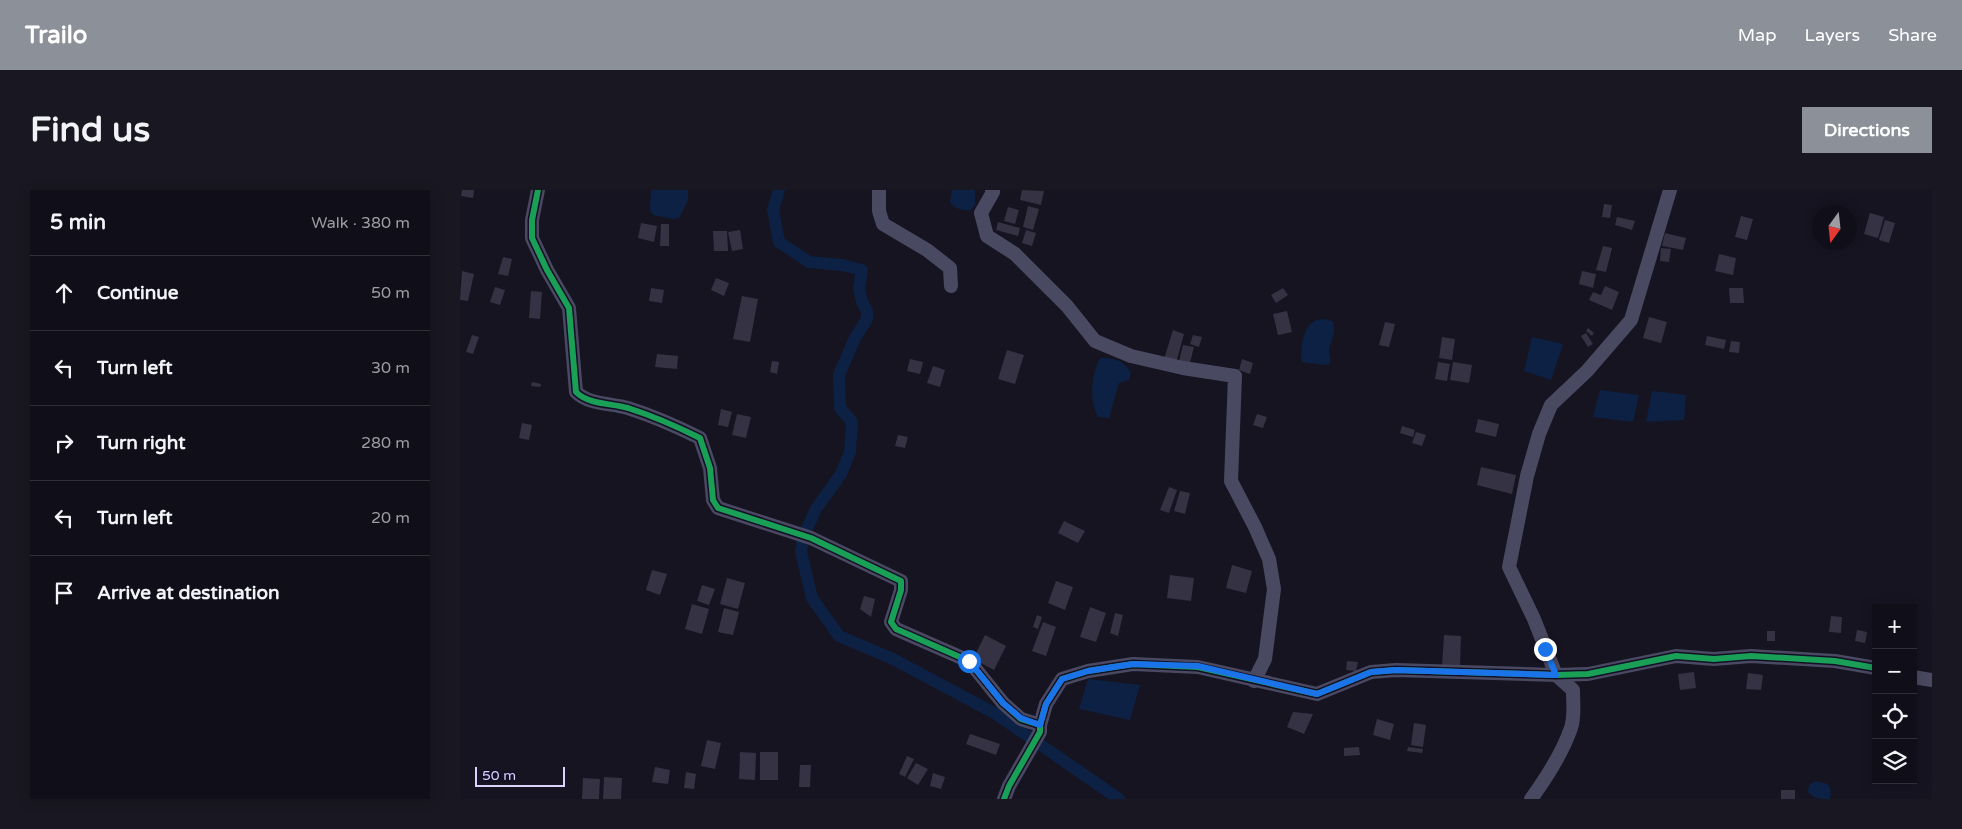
<!DOCTYPE html>
<html lang="en">
<head>
<meta charset="utf-8">
<style>
	body { margin:0; font-family:"Varela Round",sans-serif; background:#191822; color:#f1f3f6 }
	.controls { position:absolute; right:15px; bottom:15px; display:grid; overflow:hidden; border-radius:0px; box-shadow:0 2px 12px #0003 }
	.controls button { width:45px; height:45px; display:grid; place-items:center; padding:0; border:0; border-bottom:1px solid #302f38; background:#100f19; color:#f1f3f6; font:25px sans-serif }
	.compass { position:absolute; left:1352px; top:15px; width:45px; height:45px; border-radius:50%; background:#100f19; box-shadow:0 2px 12px #0003; rotate:195deg }
	.scale { position:absolute; left:15px; bottom:12px; width:90px; box-sizing:border-box; padding-left:5px; border:2px solid #d9d4ff; border-top:0; font-size:14px; line-height:18px; white-space:nowrap; color:#d9d4ff; -webkit-text-stroke:4px #130f26; paint-order:stroke }
	.stop { position:absolute; width:15px; height:15px; margin:-11px; border:4px solid #1a73e8; border-radius:50%; background:#fff }
	.stop.end { background:#1a73e8; border-color:#fff; box-shadow:0 1px 5px #0008 }
	.list { margin:0; padding:0; list-style:none }
	h2 { display:flex; justify-content:space-between; align-items:center; height:65px; margin:0; padding:0 20px; font-size:21px }
	h2 small { font-size:16px; font-weight:400; color:#9c9ca2 }
	.list li { display:grid; grid-template-columns:32px 1fr auto; gap:15px; align-items:center; box-sizing:border-box; height:75px; padding:0 20px; border-top:1px solid #302f38 }
	.list b { display:block; font-size:19px; white-space:nowrap }
	.list em { font-size:16px; font-style:normal; color:#9c9ca2 }
	.icon { flex:none; width:28px; height:28px; fill:none; stroke:currentColor; stroke-width:2; stroke-linecap:round; stroke-linejoin:round }
	.map { position:relative; flex:none; width:1472px; height:609px; overflow:hidden; border-radius:0px }
	header { display:flex; align-items:center; gap:30px; box-sizing:border-box; height:70px; padding:0 25px; background:#8c9099; color:#fff }
	header strong { font-size:24px }
	nav { display:flex; gap:28px; margin-inline-start:auto; font-size:18px }
	.intro { display:flex; align-items:center; justify-content:space-between; box-sizing:border-box; height:120px; padding:0 30px }
	h1 { margin:0; font-size:35px }
	.button { padding:12px 22px; border-radius:0px; background:#8c9099; color:#fff; font-size:18px; font-weight:700 }
	main { display:flex; gap:30px; padding:0 30px }
	aside { flex:1; background:#100f19; border-radius:0px; box-shadow:0 2px 12px #0003 }
	.map>svg:first-child { display:block }
</style>
</head>
<body>
<header>
<strong>Trailo</strong>
<nav><a>Map</a><a>Layers</a><a>Share</a></nav>
</header>
<div class="intro"><h1>Find us</h1><a class="button">Directions</a></div>
<main>
<aside>
<h2>5 min<small>Walk · 380 m</small></h2>
<ul class="list">
<li><svg class="icon" aria-label="ahead" viewBox="0 0 24 24"><path d="M12 20V5M6 11l6-6 6 6"/></svg><div><b>Continue</b></div><em>50 m</em></li>
<li><svg class="icon" aria-label="left" viewBox="0 0 24 24"><path d="M17 20v-9H6M10 6l-5 5 5 5"/></svg><div><b>Turn left</b></div><em>30 m</em></li>
<li><svg class="icon" aria-label="right" viewBox="0 0 24 24"><path d="M7 20v-9h11M14 6l5 5-5 5"/></svg><div><b>Turn right</b></div><em>280 m</em></li>
<li><svg class="icon" aria-label="left" viewBox="0 0 24 24"><path d="M17 20v-9H6M10 6l-5 5 5 5"/></svg><div><b>Turn left</b></div><em>20 m</em></li>
<li><svg class="icon" aria-label="arrive" viewBox="0 0 24 24"><path d="M6 21V4h12l-3 4 3 4H6"/></svg><div><b>Arrive at destination</b></div></li>
</ul>
</aside>
<div class="map">
<svg width="1472" height="609" viewBox="0 0 1472 609">
	<rect width="100%" height="100%" fill="#161421"/>
	<g fill="#0d2144">
		<polygon points="191,0 228,0 228,10 219,28 213,29 193,25 190,20"/>
		<path d="M 492,0 L 515,0 L 515,15 L 511,20 C 502,21 496,19 490,12 Z"/>
		<path d="M 865,129 L 872,131 C 878,142 870,150 869,161 C 869,165 871,169 870,174 L 865,175 L 842,172 C 840,161 842,140 853,132 C 856,129 860,130 865,129 Z"/>
		<polygon points="1072,147 1103,154 1091,190 1064,181"/>
		<path d="M 640,168 C 654,168 664,170 671,183 L 669,190 L 659,193 L 649,228 L 638,227 C 629,209 631,186 640,168 Z"/>
		<polygon points="1140,200 1179,205 1173,232 1133,227"/>
		<polygon points="1192,201 1226,205 1224,230 1186,232"/>
		<polygon points="628,489 680,495 670,530 619,519"/>
		<path d="M 1355,591 L 1368,594 L 1371,601 L 1370,609 C 1360,609 1354,609 1348,602 L 1349,595 Z"/>
	</g>
	<g fill="none" stroke-linecap="round" stroke-linejoin="round">
		<polyline stroke="#0d2144" stroke-width="12" points="319,0 313,20 319,52 349,72 382,75 402,80 399,98 402,112 407,121 407,129 395,148 379,185 380,218 392,232 390,262 381,284 356,319 343,347 341,362 352,408 379,446 433,469 536,524 659,609"/>
	</g>
	<g fill="#343243">
		<polygon points="2,0 14,0 13,8 1,6"/>
		<polygon points="562,0 584,1 581,15 560,10"/>
		<polygon points="1144,14 1152,15 1150,28 1142,27"/>
		<polygon points="568,16 579,19 573,40 563,37"/>
		<polygon points="548,17 559,20 555,34 544,31"/>
		<polygon points="1410,23 1424,27 1418,48 1404,44"/>
		<polygon points="1281,26 1293,29 1287,50 1275,47"/>
		<polygon points="1157,27 1175,31 1172,40 1155,35"/>
		<polygon points="1425,30 1435,33 1429,53 1419,50"/>
		<polygon points="538,32 560,38 558,46 536,40"/>
		<polygon points="181,33 197,36 194,52 178,48"/>
		<polygon points="201,34 209,34 209,56 200,56"/>
		<polygon points="280,40 283,59 272,61 268,42"/>
		<polygon points="566,40 576,43 572,56 562,53"/>
		<polygon points="253,41 267,41 268,61 254,61"/>
		<polygon points="1205,43 1226,48 1223,60 1202,56"/>
		<polygon points="1143,56 1152,58 1146,82 1136,80"/>
		<polygon points="1201,58 1211,59 1209,72 1200,71"/>
		<polygon points="1259,64 1276,68 1273,85 1255,81"/>
		<polygon points="43,67 52,69 48,86 38,84"/>
		<polygon points="2,81 14,84 8,111 0,110"/>
		<polygon points="1122,81 1136,84 1133,98 1119,94"/>
		<polygon points="256,88 269,93 264,106 251,100"/>
		<polygon points="1145,96 1159,102 1152,120 1129,110 1133,102 1141,105"/>
		<polygon points="35,97 45,100 40,115 30,112"/>
		<polygon points="191,98 204,100 202,113 189,111"/>
		<polygon points="823,98 828,105 816,113 811,105"/>
		<polygon points="1269,98 1283,98 1284,113 1270,113"/>
		<polygon points="71,101 82,102 80,129 69,128"/>
		<polygon points="282,106 298,109 290,152 273,149"/>
		<polygon points="827,121 832,142 818,145 813,124"/>
		<polygon points="1189,127 1207,132 1201,153 1183,148"/>
		<polygon points="925,132 935,134 929,157 919,155"/>
		<polygon points="1128,138 1134,143 1132,146 1126,141"/>
		<polygon points="713,140 724,144 716,173 704,169"/>
		<polygon points="1126,143 1133,154 1128,157 1121,146"/>
		<polygon points="12,145 19,147 13,164 6,162"/>
		<polygon points="733,145 742,147 739,157 730,154"/>
		<polygon points="1247,146 1266,150 1264,159 1245,155"/>
		<polygon points="982,147 995,149 992,170 979,168"/>
		<polygon points="1271,151 1280,152 1279,163 1269,162"/>
		<polygon points="723,155 734,157 730,173 719,171"/>
		<polygon points="547,160 564,165 555,194 538,189"/>
		<polygon points="197,164 218,166 217,179 195,177"/>
		<polygon points="450,169 463,172 460,184 447,181"/>
		<polygon points="782,169 793,173 790,184 779,180"/>
		<polygon points="312,171 319,172 317,184 310,182"/>
		<polygon points="978,172 990,174 987,191 975,189"/>
		<polygon points="993,172 1012,175 1009,193 990,190"/>
		<polygon points="473,176 485,180 480,197 467,193"/>
		<polygon points="72,192 81,194 80,197 71,196"/>
		<polygon points="261,219 272,222 268,237 258,235"/>
		<polygon points="277,224 291,227 286,248 272,245"/>
		<polygon points="797,224 807,227 803,238 793,235"/>
		<polygon points="1018,229 1039,234 1036,247 1015,242"/>
		<polygon points="62,233 72,235 69,250 59,248"/>
		<polygon points="942,236 955,240 953,247 940,243"/>
		<polygon points="956,242 966,245 962,256 952,253"/>
		<polygon points="438,245 448,247 445,258 435,256"/>
		<polygon points="1021,277 1056,285 1052,304 1017,295"/>
		<polygon points="709,297 717,300 709,323 700,320"/>
		<polygon points="720,301 730,303 725,324 714,321"/>
		<polygon points="604,331 625,341 618,353 598,343"/>
		<polygon points="772,375 792,381 786,403 766,398"/>
		<polygon points="192,380 207,384 200,405 186,400"/>
		<polygon points="710,385 734,388 731,411 707,408"/>
		<polygon points="267,388 285,393 278,419 260,414"/>
		<polygon points="596,391 613,397 605,420 588,413"/>
		<polygon points="242,395 255,399 249,415 237,411"/>
		<polygon points="404,406 415,409 411,427 400,419"/>
		<polygon points="232,414 249,419 242,444 225,439"/>
		<polygon points="630,417 646,423 636,452 620,447"/>
		<polygon points="264,418 279,422 273,445 258,442"/>
		<polygon points="655,423 663,425 658,446 650,443"/>
		<polygon points="577,425 582,427 578,439 573,437"/>
		<polygon points="1371,426 1382,427 1381,443 1369,442"/>
		<polygon points="583,432 596,437 586,466 572,461"/>
		<polygon points="1397,440 1407,442 1405,453 1395,451"/>
		<rect x="1307" y="441" width="8" height="10"/>
		<polygon points="525,445 546,456 534,480 513,469"/>
		<polygon points="984,445 1001,446 1000,477 982,476"/>
		<polygon points="887,471 898,472 896,481 886,480"/>
		<polygon points="1234,482 1236,498 1220,500 1218,484"/>
		<polygon points="1288,483 1303,485 1301,500 1286,499"/>
		<polygon points="833,522 853,524 844,544 827,537"/>
		<polygon points="917,529 934,534 930,550 913,545"/>
		<polygon points="954,533 966,535 963,557 951,555"/>
		<polygon points="510,544 540,554 536,565 506,554"/>
		<polygon points="247,550 261,553 255,579 241,576"/>
		<polygon points="899,557 900,565 884,566 884,558"/>
		<polygon points="948,557 963,559 962,563 947,561"/>
		<polygon points="280,562 296,563 295,590 279,589"/>
		<rect x="300" y="562" width="18" height="28"/>
		<polygon points="447,566 454,569 445,587 439,584"/>
		<polygon points="456,573 468,579 458,595 447,588"/>
		<polygon points="340,575 351,575 350,597 339,597"/>
		<polygon points="195,577 210,580 208,594 192,592"/>
		<polygon points="226,582 236,584 234,599 224,598"/>
		<polygon points="473,583 485,587 481,599 470,596"/>
		<polygon points="144,587 162,588 161,609 143,609"/>
		<polygon points="123,588 140,589 139,609 122,609"/>
		<rect x="1321" y="600" width="14" height="9"/>
	</g>
	<g fill="none" stroke-linecap="round" stroke-linejoin="round">
		<g stroke="#4a4962" stroke-width="14">
			<path d="M 78,0 L 72,30 L 72,48 L 87,80 L 109,118 L 116,202 C 129,215 151,213 168,218 C 193,226 216,236 240,248 L 250,278 L 253,310 L 258,318 L 351,348 L 441,391 L 441,400 L 431,432 L 436,439 L 509,471 L 543,513 L 561,529 L 580,535"/>
			<polyline points="419,0 419,21 423,34 467,60 490,78 491,96"/>
			<polyline points="532,0 533,2 521,23 527,46 555,64 607,116 635,151 671,166 723,178 775,186 771,291 795,337 809,369 814,399 805,469 794,491"/>
			<polyline points="1453,487 1472,490"/>
			<polyline points="544,609 549,596 580,542 580,535 586,514 602,489 628,481 673,474 738,477 857,504 911,482 936,480 1096,485 1128,484 1216,466 1254,469 1291,466 1375,471 1416,478"/>
			<path d="M 1071,609 C 1087,587 1102,564 1111,538 C 1115,527 1113,512 1113,500 L 1096,485 L 1074,429 L 1049,377 L 1067,286 L 1079,244 L 1091,215 L 1127,181 L 1171,130 L 1210,0"/>
		</g>
		<g stroke="#130f26" stroke-width="9">
			<g id="cycleway">
				<path d="M 78,0 L 72,30 L 72,48 L 87,80 L 109,118 L 116,202 C 129,215 151,213 168,218 C 193,226 216,236 240,248 L 250,278 L 253,310 L 258,318 L 351,348 L 441,391 L 441,400 L 431,432 L 436,439 L 509,471 L 543,513 L 561,529 L 580,535"/>
				<polyline points="544,609 549,596 580,542 580,535 586,514 602,489 628,481 673,474 738,477 857,504 911,482 936,480 1096,485 1128,484 1216,466 1254,469 1291,466 1375,471 1416,478"/>
			</g>
		</g>
		<use href="#cycleway" stroke="#1a9f57" stroke-width="6"/>
	</g>
	<g fill="none" stroke-linecap="round" stroke-linejoin="round">
		<polyline stroke="#1a73e8" stroke-width="6" points="509,471 543,513 561,528 580,535 586,514 602,489 628,481 673,474 738,476 857,504 911,482 936,480 1096,485 1085,459"/>
	</g>
</svg>
<div class="controls">
<button>+</button>
<button>−</button>
<button><svg class="icon" aria-label="locate" viewBox="0 0 24 24"><circle cx="12" cy="12" r="6"/><path d="M12 2v4M12 18v4M2 12h4M18 12h4"/></svg></button>
<button><svg class="icon" aria-label="layers" viewBox="0 0 24 24"><path d="M12 4l9 5-9 5-9-5zM3 14l9 5 9-5"/></svg></button>
</div>
<svg class="compass" viewBox="-18 -18 36 36"><path d="M0-13l5 13h-10z" fill="#e53935"/><path d="M0 13l5-13h-10z" fill="#9c9ca2"/></svg>
<div class="scale">50 m</div>
<div class="stop" style="left:509px;top:471px"></div>
<div class="stop end" style="left:1085px;top:459px"></div>
</div>
</main>
</body>
</html>
